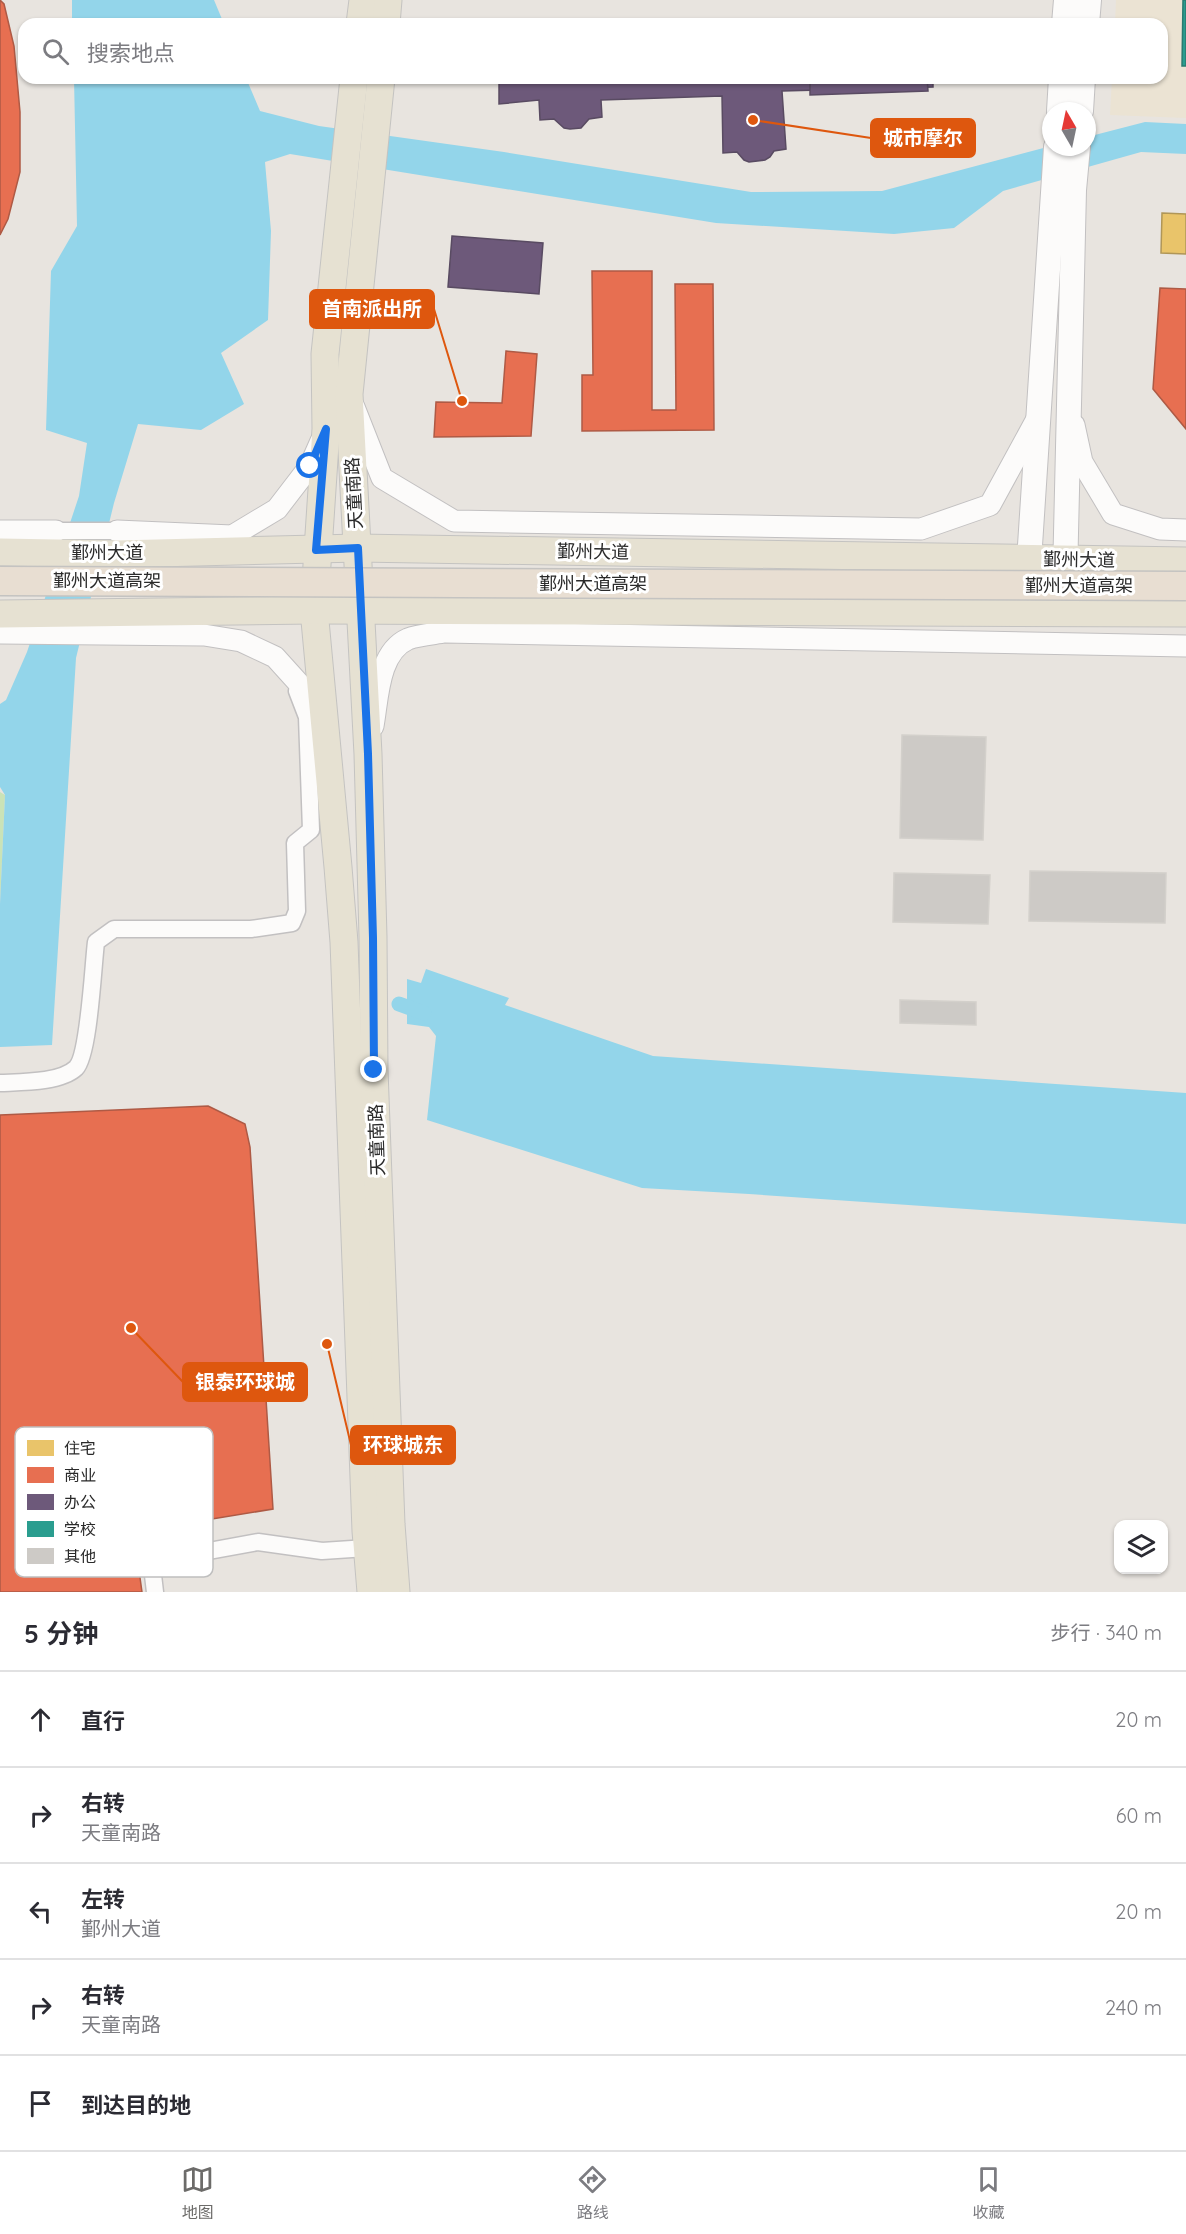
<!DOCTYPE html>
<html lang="zh">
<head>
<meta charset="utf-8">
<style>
	body { margin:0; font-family:Quicksand,"Noto Sans SC",sans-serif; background:#f7f7f7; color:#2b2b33 }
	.controls { position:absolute; right:18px; bottom:18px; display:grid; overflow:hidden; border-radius:12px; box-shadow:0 2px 4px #0004 }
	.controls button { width:54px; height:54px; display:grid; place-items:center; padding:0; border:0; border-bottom:2px solid #e1e1e2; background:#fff; color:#2b2b33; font:30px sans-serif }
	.compass { position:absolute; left:1042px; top:102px; width:54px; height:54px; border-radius:50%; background:#fff; box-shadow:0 2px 4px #0004; rotate:351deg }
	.stop { position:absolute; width:18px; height:18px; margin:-14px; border:4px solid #1a73e8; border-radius:50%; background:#fff }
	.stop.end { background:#1a73e8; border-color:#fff; box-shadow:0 2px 6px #0008 }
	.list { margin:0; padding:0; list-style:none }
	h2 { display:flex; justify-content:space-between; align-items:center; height:78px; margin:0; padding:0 24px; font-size:26px }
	h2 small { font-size:20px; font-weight:400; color:#7c7c81 }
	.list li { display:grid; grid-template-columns:39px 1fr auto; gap:18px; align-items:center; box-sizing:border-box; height:96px; padding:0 24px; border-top:2px solid #e1e1e2 }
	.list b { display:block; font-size:22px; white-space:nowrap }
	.list p { margin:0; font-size:20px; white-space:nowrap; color:#7c7c81 }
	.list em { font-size:20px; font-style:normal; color:#7c7c81 }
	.icon { flex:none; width:33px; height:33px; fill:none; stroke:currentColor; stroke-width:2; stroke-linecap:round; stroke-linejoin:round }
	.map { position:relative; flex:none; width:1186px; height:1592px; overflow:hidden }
	.search { position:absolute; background:#fff; box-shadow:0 2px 4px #0004; left:18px; right:18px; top:18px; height:66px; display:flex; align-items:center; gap:15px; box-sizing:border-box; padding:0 21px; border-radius:18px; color:#7c7c81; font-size:22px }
	.sheet { height:558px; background:#fff }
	nav { display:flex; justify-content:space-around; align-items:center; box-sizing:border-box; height:84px; border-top:2px solid #e1e1e2; background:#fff; font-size:16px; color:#7c7c81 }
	nav a { display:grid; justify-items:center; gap:3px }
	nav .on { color:#6c6b69 }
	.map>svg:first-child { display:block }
</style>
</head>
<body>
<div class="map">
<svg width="1186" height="1592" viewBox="0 0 1186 1592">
	<rect width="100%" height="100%" fill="#e8e4df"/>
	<polygon fill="#ebe3d3" points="1116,0 1186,0 1186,118 1110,115 1112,78 1162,78 1162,24 1115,24"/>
	<polygon fill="#cae3b7" points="0,792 5,795 0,904"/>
	<g fill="#93d5ea">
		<polygon points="72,0 214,0 224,24 72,24"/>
		<polygon points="74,78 246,78 260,111 319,126 504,152 751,192 882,191 1051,146 1087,147 1087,137 1145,122 1186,124 1186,154 1141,152 1003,191 954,228 894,234 716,223 290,154 265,162 271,231 268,320 221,353 244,404 201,430 138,424 114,503 76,658 52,1045 0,1047 0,904 5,795 0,787 0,704 6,700 27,652 79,496 87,443 46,430 51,271 77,226"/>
		<polygon points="426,969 509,998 505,1005 653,1056 1186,1093 1186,1224 749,1194 642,1188 427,1120 436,1036 429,1027 407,1024 407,979 421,983"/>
	</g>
	<polygon fill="#e9c46a" stroke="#b09657" stroke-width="1.5" points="1162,213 1186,214 1186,254 1161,253"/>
	<g fill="#e76f51" stroke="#ae5a45" stroke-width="1.5">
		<polygon points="0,0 4,4 14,46 20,112 20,172 8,219 0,235"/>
		<polygon points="592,271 652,271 652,410 676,410 675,284 713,284 714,430 582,431 582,375 593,375"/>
		<polygon points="1160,288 1186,289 1186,429 1153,389"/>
		<polygon points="506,351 537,354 531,436 434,437 436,402 502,403"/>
		<polygon points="208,1106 245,1124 250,1147 273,1509 145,1530 138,1535 135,1542 142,1592 0,1592 0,1115"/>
	</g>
	<g fill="#6d597a" stroke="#594b62" stroke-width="1.5">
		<polygon points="499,78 933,78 933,87 782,91 786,149 774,151 770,157 765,160 749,162 744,160 737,152 723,153 722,96 601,100 602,117 589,119 581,128 570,129 564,128 554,119 540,120 539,100 499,104"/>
		<polygon points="810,78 927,78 928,91 810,95"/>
		<polygon points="452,236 543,243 539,294 448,287"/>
	</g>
	<polygon fill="#2a9d8f" stroke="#2a7a71" stroke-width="1.5" points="1183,0 1186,0 1186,66 1182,66"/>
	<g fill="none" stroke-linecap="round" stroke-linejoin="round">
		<polyline stroke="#93d5ea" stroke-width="15" points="399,1004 424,1013"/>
	</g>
	<g fill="#cdcac6" stroke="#d3d0cb" stroke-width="1.5">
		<polygon points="902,735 986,737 983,840 900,838"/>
		<polygon points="1030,871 1166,873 1165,923 1029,921"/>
		<polygon points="894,873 990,875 988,924 893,922"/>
		<polygon points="900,1000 976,1002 976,1025 900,1023"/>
	</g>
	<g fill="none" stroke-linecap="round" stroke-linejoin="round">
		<g stroke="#c2c0c1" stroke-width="19">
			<g id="minor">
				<polyline points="56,531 117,531"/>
				<path d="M 0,1083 C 21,1082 60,1083 76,1068 C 89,1055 93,966 96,942 L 114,929 L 251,929 L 292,923 L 297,911 L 295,843 L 311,830 L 307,717 L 297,691"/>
				<polyline points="155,1592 153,1575 154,1565 165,1559 258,1542 322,1551 367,1548"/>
			</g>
		</g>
		<g stroke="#c2c0c1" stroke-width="23">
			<g id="tertiary">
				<polyline points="354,407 382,478 454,521 921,529 990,505 1038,417"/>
				<polyline points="1074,425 1082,462 1113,514 1160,529 1186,530"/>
				<polyline points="0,531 56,531"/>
				<polyline points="117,531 232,536 277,509 310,466 321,441"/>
				<polyline points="0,633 204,635 241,641 275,657 303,688 323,721"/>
				<path d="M 373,726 C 378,699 378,652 408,639 C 418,635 433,634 445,632 L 1186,646"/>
			</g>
		</g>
		<g stroke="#c2c0c1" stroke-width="26">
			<g id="secondary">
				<polyline points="1064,24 1066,0"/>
				<polyline points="1087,24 1089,0"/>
				<polyline points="1059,111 1061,78"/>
				<polyline points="1081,111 1083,78"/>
				<polyline points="1028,576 1056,147"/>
				<polyline points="1065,576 1074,190 1078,147"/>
			</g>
		</g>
		<g stroke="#c4c3c1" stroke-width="29">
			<g id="primary">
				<polyline points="360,24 363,0"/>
				<polyline points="386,24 388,0"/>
				<polyline points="354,78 325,354 326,429 314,610 338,867 344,942 366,1531 371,1592"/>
				<polyline points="381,78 349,394 368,754 373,937 374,1070 391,1524 396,1592"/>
				<polyline points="0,552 117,554 358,548 1186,561"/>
				<polyline points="0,614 314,610 1186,613"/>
			</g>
		</g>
		<use href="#minor" stroke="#fcfbfa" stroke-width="16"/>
		<use href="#tertiary" stroke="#fcfbfa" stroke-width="21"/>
		<use href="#secondary" stroke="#fcfbfa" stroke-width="24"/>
		<use href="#primary" stroke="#e6e1d2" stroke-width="27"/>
		<g stroke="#c4c3c1" stroke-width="31" stroke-linecap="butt">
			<polyline id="trunk-bridge" points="0,581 1186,586"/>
		</g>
		<use href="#trunk-bridge" stroke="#e8ded2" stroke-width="28"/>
	</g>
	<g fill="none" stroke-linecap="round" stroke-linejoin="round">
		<polyline stroke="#1a73e8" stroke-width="8" points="310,466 326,429 316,550 358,548 368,754 373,938 374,1070"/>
	</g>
	<g text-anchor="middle" stroke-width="6" stroke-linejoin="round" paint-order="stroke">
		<g font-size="18" fill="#2a2a2a" stroke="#fff">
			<text transform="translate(354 493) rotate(-93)" y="6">天童南路</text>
			<text transform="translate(593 552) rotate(1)" y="6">鄞州大道</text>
			<text x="107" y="559">鄞州大道</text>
			<text transform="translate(1079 560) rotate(1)" y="6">鄞州大道</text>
			<text x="107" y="587">鄞州大道高架</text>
			<text x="593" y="590">鄞州大道高架</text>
			<text x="1079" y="592">鄞州大道高架</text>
			<text transform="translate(377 1140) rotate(-92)" y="6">天童南路</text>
		</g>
	</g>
	<rect x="15" y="1427" width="198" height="150" rx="9" fill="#fff" stroke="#bfbfbf" stroke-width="1.5"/>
	<rect x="27" y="1440" width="27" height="16" fill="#e9c46a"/>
	<rect x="27" y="1467" width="27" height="16" fill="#e76f51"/>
	<rect x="27" y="1494" width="27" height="16" fill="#6d597a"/>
	<rect x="27" y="1521" width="27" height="16" fill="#2a9d8f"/>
	<rect x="27" y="1548" width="27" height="16" fill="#cdcac6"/>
	<g font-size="16" fill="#2a2a2a">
		<text x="64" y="1454">住宅</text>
		<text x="64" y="1481">商业</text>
		<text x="64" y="1508">办公</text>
		<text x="64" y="1535">学校</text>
		<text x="64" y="1562">其他</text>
	</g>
	<path fill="none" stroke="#de570e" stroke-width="2" d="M753 120L871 138M462 401L434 309M131 1328L183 1382M327 1344L351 1445"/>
	<g fill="#de570e" stroke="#fff" stroke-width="2">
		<circle cx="753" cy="120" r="6"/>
		<circle cx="462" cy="401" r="6"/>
		<circle cx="131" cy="1328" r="6"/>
		<circle cx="327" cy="1344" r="6"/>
	</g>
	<g fill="#de570e" stroke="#de570e" stroke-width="2">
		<rect x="871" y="119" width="104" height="38" rx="6"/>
		<rect x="310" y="290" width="124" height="38" rx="6"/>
		<rect x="183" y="1363" width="124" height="38" rx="6"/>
		<rect x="351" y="1426" width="104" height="38" rx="6"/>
	</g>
	<g font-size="20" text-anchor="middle" font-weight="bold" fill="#fff">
		<text x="923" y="145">城市摩尔</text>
		<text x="372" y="316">首南派出所</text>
		<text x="245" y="1389">银泰环球城</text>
		<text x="403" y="1452">环球城东</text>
	</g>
</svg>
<div class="controls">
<button><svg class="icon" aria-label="layers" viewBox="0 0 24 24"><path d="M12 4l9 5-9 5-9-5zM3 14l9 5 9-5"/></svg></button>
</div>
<svg class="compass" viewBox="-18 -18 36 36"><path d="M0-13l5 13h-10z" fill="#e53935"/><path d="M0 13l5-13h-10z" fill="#7c7c81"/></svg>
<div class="stop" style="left:310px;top:466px"></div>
<div class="stop end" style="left:374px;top:1070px"></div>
<div class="search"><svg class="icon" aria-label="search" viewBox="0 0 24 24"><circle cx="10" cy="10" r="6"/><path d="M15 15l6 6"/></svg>搜索地点</div>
</div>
<section class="sheet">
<h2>5 分钟<small>步行 · 340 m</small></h2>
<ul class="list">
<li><svg class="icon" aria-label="ahead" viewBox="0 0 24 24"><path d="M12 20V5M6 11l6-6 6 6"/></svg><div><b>直行</b></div><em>20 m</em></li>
<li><svg class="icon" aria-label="right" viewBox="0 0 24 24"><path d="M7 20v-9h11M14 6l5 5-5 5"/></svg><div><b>右转</b><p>天童南路</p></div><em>60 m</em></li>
<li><svg class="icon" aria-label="left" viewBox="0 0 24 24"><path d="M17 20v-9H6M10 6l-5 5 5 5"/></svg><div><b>左转</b><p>鄞州大道</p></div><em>20 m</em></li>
<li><svg class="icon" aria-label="right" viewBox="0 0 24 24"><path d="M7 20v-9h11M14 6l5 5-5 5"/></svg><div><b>右转</b><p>天童南路</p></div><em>240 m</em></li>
<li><svg class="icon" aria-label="arrive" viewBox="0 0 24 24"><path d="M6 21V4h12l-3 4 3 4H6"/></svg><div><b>到达目的地</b></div></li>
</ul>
</section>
<nav>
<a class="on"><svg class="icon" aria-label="map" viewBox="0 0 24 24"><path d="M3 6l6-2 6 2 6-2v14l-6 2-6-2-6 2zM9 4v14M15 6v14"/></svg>地图</a>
<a><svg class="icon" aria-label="directions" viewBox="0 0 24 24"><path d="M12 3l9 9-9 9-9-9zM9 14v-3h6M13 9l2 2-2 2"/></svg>路线</a>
<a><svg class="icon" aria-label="saved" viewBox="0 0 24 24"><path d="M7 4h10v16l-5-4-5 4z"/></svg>收藏</a>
</nav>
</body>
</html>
